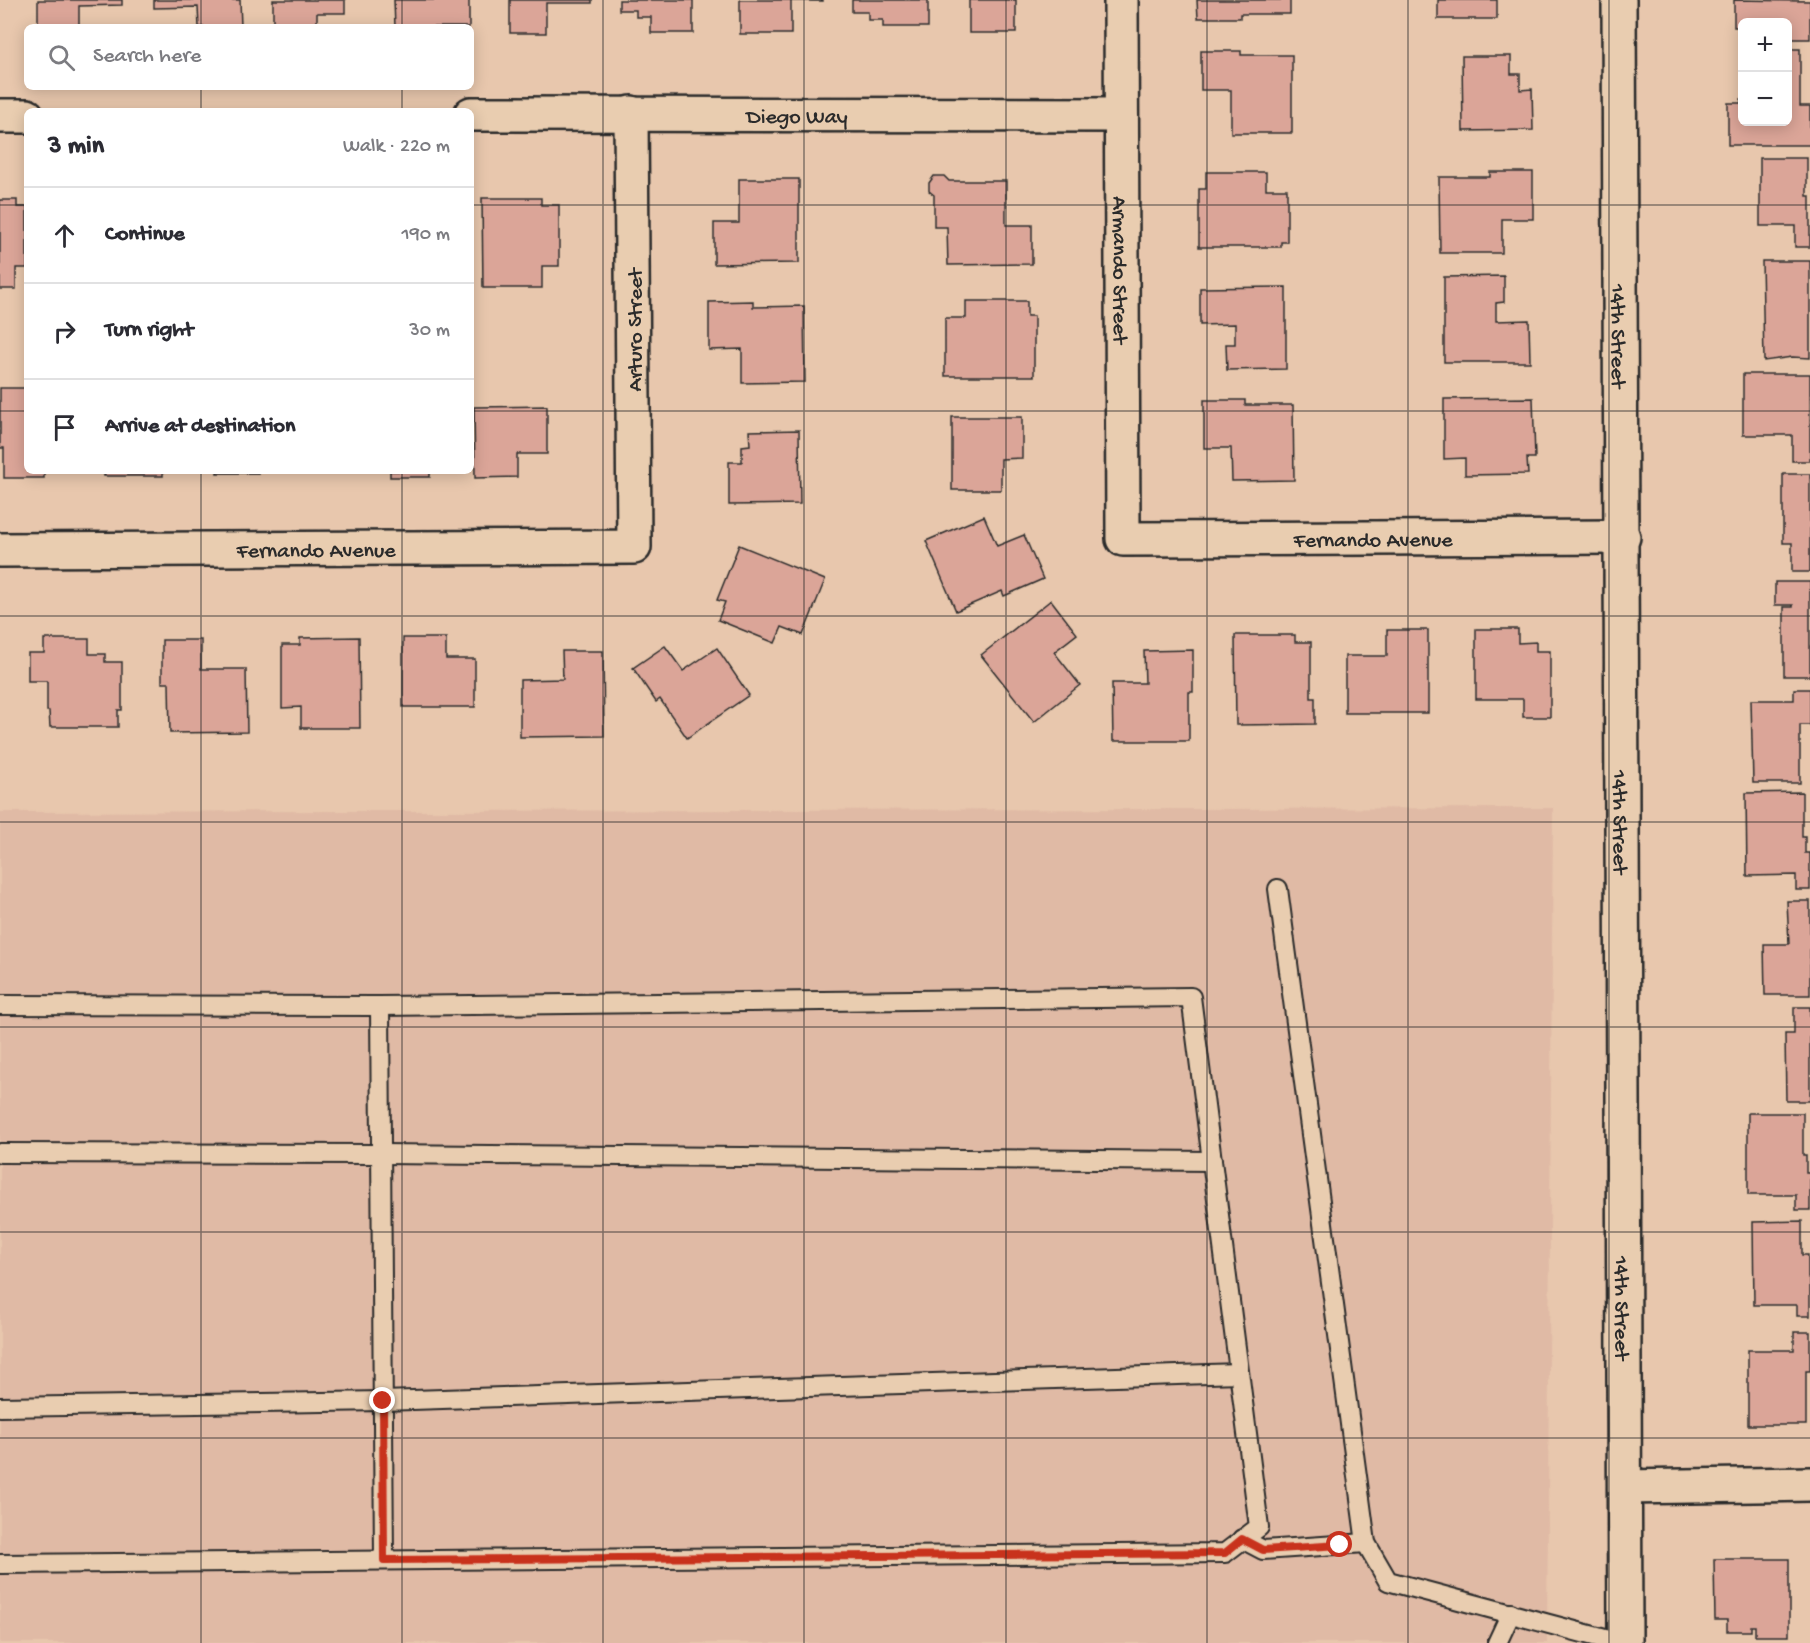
<!DOCTYPE html>
<html lang="en">
<head>
<meta charset="utf-8">
<style>
	body { margin:0; font-family:"Gochi Hand",sans-serif; background:#f2f2f3; color:#2b2b33 }
	.controls { position:absolute; right:18px; top:18px; display:grid; overflow:hidden; border-radius:9px; box-shadow:0 3px 15px #0003 }
	.controls button { width:54px; height:54px; display:grid; place-items:center; padding:0; border:0; border-bottom:2px solid #e1e1e2; background:#fff; color:#2b2b33; font:30px sans-serif }
	.stop { position:absolute; width:18px; height:18px; margin:-14px; border:4px solid #c8321e; border-radius:50%; background:#fff }
	.stop.end { background:#c8321e; border-color:#fff; box-shadow:0 2px 6px #0008 }
	.list { margin:0; padding:0; list-style:none }
	h2 { display:flex; justify-content:space-between; align-items:center; height:78px; margin:0; padding:0 24px; font-size:26px }
	h2 small { font-size:20px; font-weight:400; color:#7c7c81 }
	.list li { display:grid; grid-template-columns:39px 1fr auto; gap:18px; align-items:center; box-sizing:border-box; height:96px; padding:0 24px; border-top:2px solid #e1e1e2 }
	.list b { display:block; font-size:22px; white-space:nowrap }
	.list em { font-size:20px; font-style:normal; color:#7c7c81 }
	.icon { flex:none; width:33px; height:33px; fill:none; stroke:currentColor; stroke-width:2; stroke-linecap:round; stroke-linejoin:round }
	.map { position:relative; flex:none; width:1810px; height:1643px; overflow:hidden }
	.search { position:absolute; background:#fff; box-shadow:0 3px 15px #0003; left:24px; top:24px; width:450px; height:66px; display:flex; align-items:center; gap:15px; box-sizing:border-box; padding:0 21px; border-radius:9px; color:#7c7c81; font-size:22px }
	.panel { position:absolute; background:#fff; box-shadow:0 3px 15px #0003; left:24px; top:108px; width:450px; height:366px; border-radius:9px }
	.map>svg:first-child { display:block }
</style>
</head>
<body>
<div class="map">
<svg width="1810" height="1643" viewBox="0 0 1810 1643">
	<rect width="100%" height="100%" fill="#e8c7ad"/>
	<filter id="ink" filterUnits="userSpaceOnUse"><feTurbulence type="fractalNoise" baseFrequency=".0167" numOctaves="2"/><feDisplacementMap in="SourceGraphic" scale="12" xChannelSelector="R" yChannelSelector="G"/><feConvolveMatrix kernelMatrix="1 2 1 2 8 2 1 2 1" color-interpolation-filters="sRGB"/></filter>
	<g filter="url(#ink)">
		<polygon fill="#e0baa5" points="1553,808 1547,1643 0,1643 0,812"/>
		<g fill="#dba598" stroke="#2b2b2b" stroke-width="1.5">
			<polygon points="38,0 122,0 122,5 79,6 79,27 38,27"/>
			<polygon points="154,0 240,0 241,27 199,27 198,7 154,8"/>
			<polygon points="273,0 345,0 345,13 317,13 317,27 273,27"/>
			<polygon points="394,0 469,0 469,27 395,27"/>
			<polygon points="510,0 592,0 592,3 546,3 546,33 510,33"/>
			<polygon points="619,0 693,0 693,33 651,33 651,17 636,17 636,10 619,10"/>
			<polygon points="740,0 823,0 823,1 791,1 791,34 740,34"/>
			<polygon points="852,0 928,0 928,27 883,27 883,20 868,20 868,12 852,12"/>
			<rect x="969" y="0" width="47" height="33"/>
			<polygon points="1197,0 1290,0 1290,14 1240,14 1240,18 1198,18"/>
			<rect x="1438" y="0" width="59" height="19"/>
			<polygon points="1734,0 1810,1 1810,39 1788,39 1788,22 1742,22 1742,27 1734,27"/>
			<polygon points="1788,49 1800,49 1800,106 1810,106 1810,145 1728,145 1728,103 1741,103 1741,99 1742,99 1742,122 1788,122"/>
			<polygon points="1201,51 1241,51 1241,55 1292,55 1292,133 1231,133 1231,90 1201,90"/>
			<polygon points="1462,56 1511,56 1511,74 1520,74 1520,90 1532,89 1533,130 1463,131"/>
			<polygon points="1760,158 1807,158 1807,196 1810,196 1810,247 1795,247 1795,226 1760,226"/>
			<polygon points="1206,172 1266,172 1266,189 1287,189 1287,242 1281,242 1281,247 1199,247 1199,189 1206,189"/>
			<polygon points="1490,172 1533,172 1533,219 1502,219 1502,253 1440,253 1439,177 1490,177"/>
			<polygon points="934,176 944,176 949,181 1006,181 1006,225 1032,225 1032,264 948,265 947,227 934,227 934,195 929,191 929,183"/>
			<polygon points="739,179 799,179 799,263 714,264 714,223 739,223"/>
			<polygon points="482,198 541,198 541,205 559,205 559,266 542,266 542,288 483,288"/>
			<polygon points="0,200 17,200 17,207 27,207 27,268 16,268 16,289 0,289"/>
			<polygon points="1762,261 1810,261 1810,358 1792,357 1764,361"/>
			<polygon points="1504,276 1504,302 1496,303 1496,321 1529,320 1530,362 1444,362 1444,277"/>
			<polygon points="1286,287 1286,369 1227,370 1226,344 1235,344 1235,324 1200,325 1200,288"/>
			<polygon points="753,301 753,307 804,306 805,382 742,383 742,349 709,350 709,302"/>
			<polygon points="966,301 1027,301 1027,316 1034,316 1034,376 945,376 945,318 966,318"/>
			<polygon points="1743,374 1810,374 1810,461 1792,461 1792,435 1743,435"/>
			<polygon points="0,388 27,388 27,471 44,471 44,478 4,478 4,448 0,448"/>
			<polygon points="1533,398 1535,458 1527,458 1528,474 1465,475 1465,458 1444,459 1444,399"/>
			<polygon points="1204,400 1245,400 1245,405 1293,405 1294,480 1232,481 1231,448 1204,448"/>
			<polygon points="547,406 547,454 517,454 517,477 475,478 474,407"/>
			<polygon points="952,417 1022,417 1022,458 1001,459 1001,490 952,490"/>
			<polygon points="799,430 800,504 729,505 729,462 742,462 742,446 750,445 749,431"/>
			<rect x="104" y="471" width="59" height="5"/>
			<rect x="217" y="471" width="41" height="2"/>
			<rect x="390" y="471" width="40" height="6"/>
			<polygon points="1783,474 1810,474 1810,572 1792,572 1792,543 1783,543"/>
			<polygon points="984,516 997,546 1024,535 1043,579 1004,596 1002,591 956,611 926,541"/>
			<polygon points="739,545 825,580 803,635 782,627 775,643 718,620 725,602 717,600"/>
			<polygon points="1775,582 1810,582 1810,676 1784,676 1784,607 1793,607 1793,605 1775,605"/>
			<polygon points="1051,600 1077,634 1054,652 1080,685 1034,722 981,655"/>
			<polygon points="1476,629 1518,629 1518,643 1536,642 1536,651 1550,651 1550,717 1523,717 1523,699 1476,699"/>
			<polygon points="1387,630 1428,630 1428,713 1345,713 1345,656 1387,656"/>
			<polygon points="1235,635 1295,635 1295,642 1311,642 1311,698 1315,698 1315,724 1236,725"/>
			<polygon points="359,637 360,728 301,728 301,707 282,708 282,645 300,645 300,638"/>
			<polygon points="403,638 446,638 446,659 475,659 475,707 403,707"/>
			<polygon points="44,639 89,639 89,654 105,654 105,662 122,662 122,710 118,710 118,727 50,727 49,711 47,711 47,681 28,681 28,653 44,653"/>
			<polygon points="162,640 201,640 201,669 246,669 247,732 170,733 169,683 162,683"/>
			<polygon points="665,646 683,671 717,648 749,695 687,738 660,699 656,702 633,668"/>
			<polygon points="1193,650 1193,692 1189,692 1189,741 1113,741 1112,683 1145,683 1144,651"/>
			<polygon points="562,651 603,651 604,736 520,737 520,680 563,679"/>
			<polygon points="1794,689 1810,689 1810,725 1800,725 1800,783 1753,783 1751,700 1794,700"/>
			<polygon points="1802,792 1802,837 1805,837 1805,853 1810,853 1810,890 1796,890 1796,875 1747,876 1746,793"/>
			<polygon points="1787,901 1810,901 1810,995 1765,995 1764,944 1789,944"/>
			<polygon points="1794,1007 1810,1007 1810,1101 1786,1101 1785,1034 1794,1034"/>
			<polygon points="1748,1113 1803,1113 1803,1155 1806,1155 1806,1173 1810,1173 1810,1210 1796,1210 1796,1195 1748,1195"/>
			<polygon points="1802,1221 1802,1255 1808,1255 1808,1278 1810,1278 1810,1316 1797,1316 1797,1305 1754,1305 1753,1222"/>
			<polygon points="1794,1332 1810,1332 1810,1371 1806,1371 1806,1425 1748,1425 1748,1350 1794,1350"/>
			<polygon points="1714,1559 1789,1559 1789,1636 1755,1636 1755,1626 1751,1626 1751,1631 1727,1631 1727,1620 1715,1620"/>
		</g>
		<g fill="none" stroke-linecap="round" stroke-linejoin="round">
			<g stroke="#2b2b2b" stroke-width="22">
				<g id="service">
					<polyline points="1278,889 1366,1543 1388,1581 1620,1643"/>
					<polyline points="0,1005 380,1006 1191,997 1259,1527 1225,1553 0,1564"/>
					<polyline points="380,1006 384,1560"/>
					<polyline points="0,1153 381,1154 1212,1161"/>
					<polyline points="0,1407 383,1401 1239,1373"/>
					<polyline points="1242,1539 1263,1550 1366,1543"/>
					<polyline points="1497,1643 1511,1613"/>
				</g>
			</g>
			<g stroke="#2b2b2b" stroke-width="38">
				<g id="minor">
					<path id="s1" d="M 1121,0 L 1123,539 L 1623,537"/>
					<path id="s2" d="M 471,114 L 1121,115"/>
					<polyline points="0,116 27,116"/>
					<path id="s3" d="M 0,550 L 634,547 L 631,113"/>
					<polyline points="1625,1487 1810,1484"/>
				</g>
			</g>
			<g stroke="#2b2b2b" stroke-width="38">
				<g id="tertiary">
					<path id="s4" d="M 1619,0 L 1625,1643"/>
				</g>
			</g>
			<use href="#service" stroke="#e9cdb0" stroke-width="18"/>
			<use href="#minor" stroke="#e9cdb0" stroke-width="33"/>
			<use href="#tertiary" stroke="#e9cdb0" stroke-width="33"/>
		</g>
	</g>
	<g fill="none" stroke-linecap="round" stroke-linejoin="round" filter="url(#ink)">
		<polyline stroke="#c8321e" stroke-width="8" points="383,1401 384,1560 1225,1553 1242,1539 1263,1550 1340,1545"/>
	</g>
	<path fill="none" stroke="#2b2b2b" stroke-width="1.5" stroke-opacity="0.55" d="M 201,0 L 201,27M 402,0 L 402,27M 603,0 L 603,1643M 804,0 L 804,1643M 1006,0 L 1006,1643M 1207,0 L 1207,1643M 1408,0 L 1408,1643M 1609,0 L 1609,1643M 201,87 L 201,111M 402,87 L 402,111M 0,205 L 27,205M 471,205 L 1810,205M 0,411 L 27,411M 471,411 L 1810,411M 201,471 L 201,1643M 402,471 L 402,1643M 0,616 L 1810,616M 0,822 L 1810,822M 0,1027 L 1810,1027M 0,1232 L 1810,1232M 0,1438 L 1810,1438"/>
	<g text-anchor="middle" stroke-width="6" stroke-linejoin="round" paint-order="stroke">
		<g font-size="22" fill="#2b2b2b" stroke="#e9cdb0">
			<text dy="8" stroke="none"><textPath href="#s2" startOffset="326">Diego Way</textPath></text>
			<text dy="8" stroke="none"><textPath href="#s1" startOffset="270">Armando Street</textPath></text>
			<text transform="translate(633 330) rotate(-90)" y="8">Arturo Street</text>
			<text dy="8" stroke="none"><textPath href="#s4" startOffset="336">14th Street</textPath></text>
			<text dy="8" stroke="none"><textPath href="#s1" startOffset="789">Fernando Avenue</textPath></text>
			<text dy="8" stroke="none"><textPath href="#s3" startOffset="316">Fernando Avenue</textPath></text>
			<text dy="8" stroke="none"><textPath href="#s4" startOffset="822">14th Street</textPath></text>
			<text dy="8" stroke="none"><textPath href="#s4" startOffset="1308">14th Street</textPath></text>
		</g>
	</g>
</svg>
<div class="controls">
<button>+</button>
<button>−</button>
</div>
<div class="stop" style="left:1340px;top:1545px"></div>
<div class="stop end" style="left:383px;top:1401px"></div>
<div class="search"><svg class="icon" aria-label="search" viewBox="0 0 24 24"><circle cx="10" cy="10" r="6"/><path d="M15 15l6 6"/></svg>Search here</div>
<section class="panel">
<h2>3 min<small>Walk · 220 m</small></h2>
<ul class="list">
<li><svg class="icon" aria-label="ahead" viewBox="0 0 24 24"><path d="M12 20V5M6 11l6-6 6 6"/></svg><div><b>Continue</b></div><em>190 m</em></li>
<li><svg class="icon" aria-label="right" viewBox="0 0 24 24"><path d="M7 20v-9h11M14 6l5 5-5 5"/></svg><div><b>Turn right</b></div><em>30 m</em></li>
<li><svg class="icon" aria-label="arrive" viewBox="0 0 24 24"><path d="M6 21V4h12l-3 4 3 4H6"/></svg><div><b>Arrive at destination</b></div></li>
</ul>
</section>
</div>
</body>
</html>
